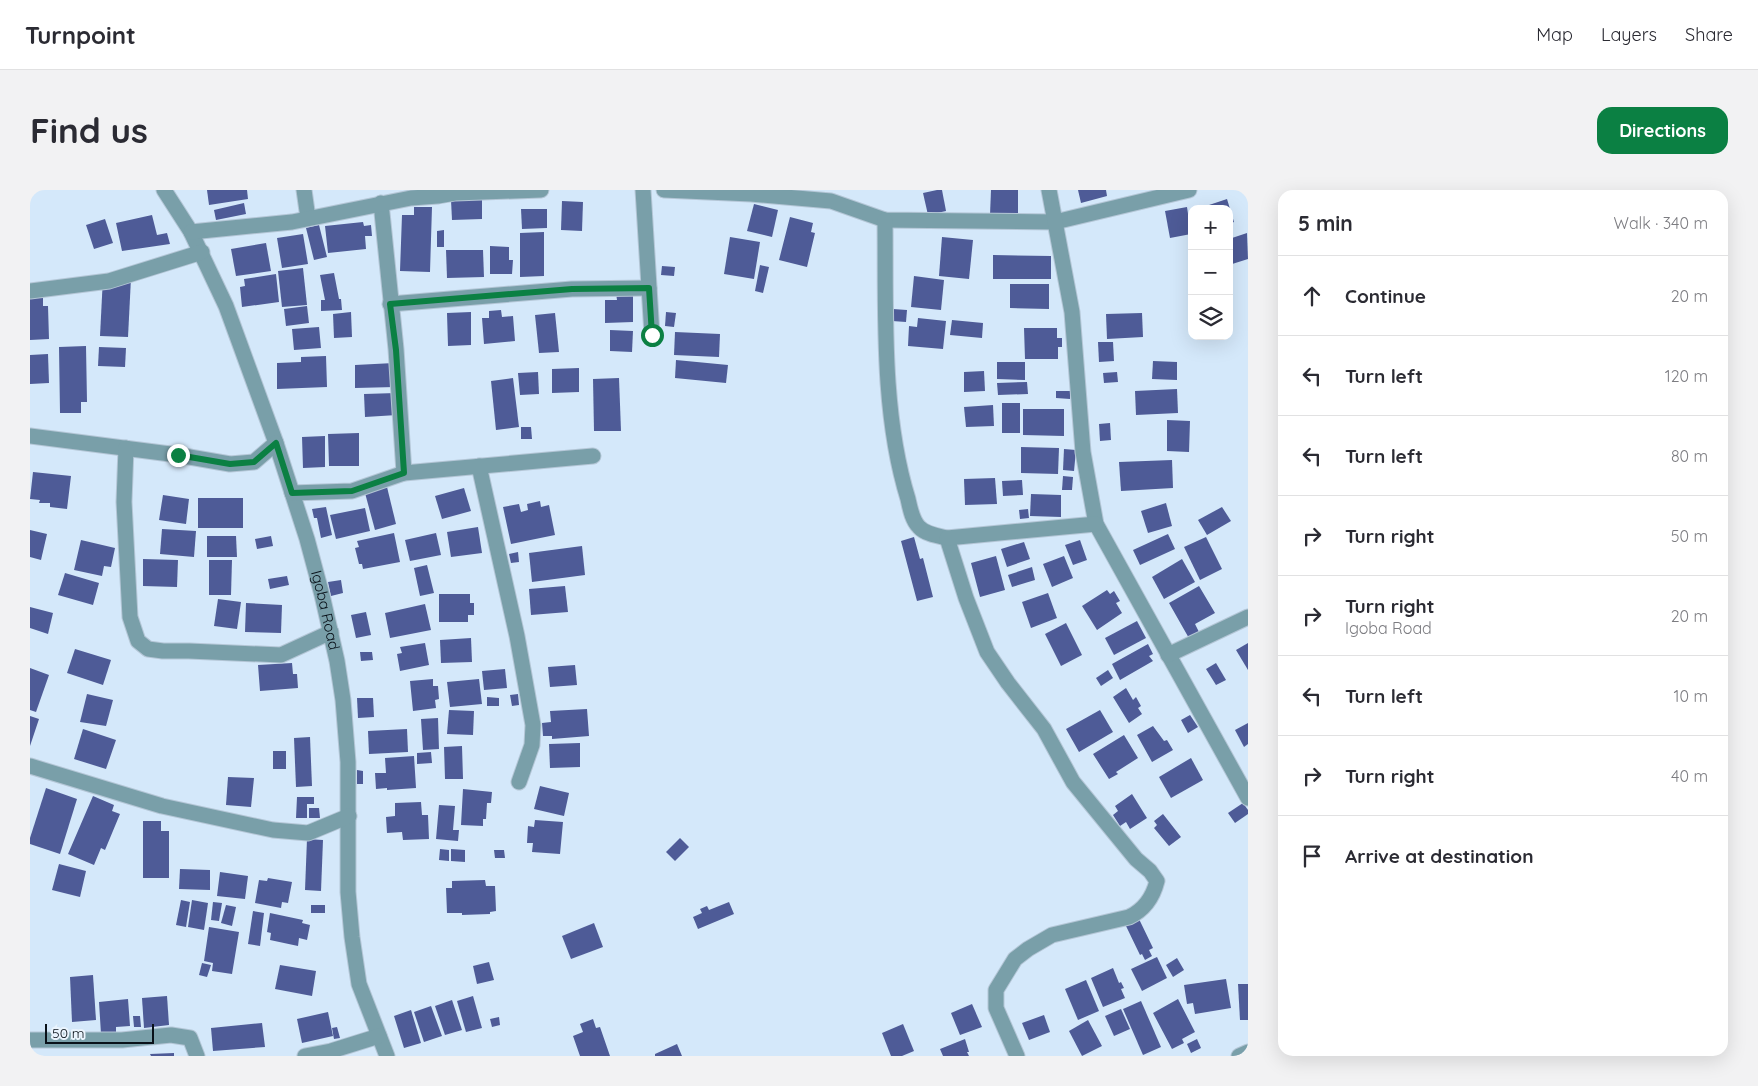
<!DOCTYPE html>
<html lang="en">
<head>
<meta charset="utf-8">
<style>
	body { margin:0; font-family:Quicksand,sans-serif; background:#f2f2f3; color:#2b2b33 }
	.controls { position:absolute; right:15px; top:15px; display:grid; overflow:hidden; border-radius:10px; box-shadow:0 5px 20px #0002 }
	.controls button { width:45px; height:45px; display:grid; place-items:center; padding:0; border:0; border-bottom:1px solid #e1e1e2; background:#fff; color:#2b2b33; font:25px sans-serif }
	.scale { position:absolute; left:15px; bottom:12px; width:109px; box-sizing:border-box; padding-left:5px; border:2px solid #091119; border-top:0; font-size:14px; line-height:18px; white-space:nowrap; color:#091119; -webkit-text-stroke:4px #eaf4fd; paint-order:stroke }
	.stop { position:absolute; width:15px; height:15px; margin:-11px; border:4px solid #0b8043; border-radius:50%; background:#fff }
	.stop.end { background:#0b8043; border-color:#fff; box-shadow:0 1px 5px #0008 }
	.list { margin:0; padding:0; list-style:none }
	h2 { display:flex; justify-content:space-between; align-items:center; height:65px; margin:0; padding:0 20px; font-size:21px }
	h2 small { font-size:16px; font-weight:400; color:#7c7c81 }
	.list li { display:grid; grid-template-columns:32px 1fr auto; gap:15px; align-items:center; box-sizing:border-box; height:80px; padding:0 20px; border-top:1px solid #e1e1e2 }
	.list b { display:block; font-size:19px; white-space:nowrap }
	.list p { margin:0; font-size:16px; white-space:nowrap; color:#7c7c81 }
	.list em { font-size:16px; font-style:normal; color:#7c7c81 }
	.icon { flex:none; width:28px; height:28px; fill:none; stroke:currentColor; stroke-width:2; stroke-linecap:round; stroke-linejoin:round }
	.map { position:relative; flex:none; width:1218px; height:866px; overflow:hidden; border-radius:15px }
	header { display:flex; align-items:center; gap:30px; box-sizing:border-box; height:70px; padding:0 25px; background:#fff; border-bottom:1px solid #e1e1e2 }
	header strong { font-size:24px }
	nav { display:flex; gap:28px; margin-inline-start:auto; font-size:18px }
	.intro { display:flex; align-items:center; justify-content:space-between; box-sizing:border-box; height:120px; padding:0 30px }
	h1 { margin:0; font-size:35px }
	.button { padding:12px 22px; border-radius:15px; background:#0b8043; color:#fff; font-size:18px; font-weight:700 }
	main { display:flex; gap:30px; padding:0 30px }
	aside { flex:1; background:#fff; border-radius:15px; box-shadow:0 5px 20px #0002 }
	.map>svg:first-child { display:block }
</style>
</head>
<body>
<header>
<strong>Turnpoint</strong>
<nav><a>Map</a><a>Layers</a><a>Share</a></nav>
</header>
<div class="intro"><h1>Find us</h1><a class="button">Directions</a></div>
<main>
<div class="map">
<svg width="1218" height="866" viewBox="0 0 1218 866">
	<rect width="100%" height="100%" fill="#d4e8fa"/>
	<g fill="#4e5b97">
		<polygon points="177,0 217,0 218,9 179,15"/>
		<polygon points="907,0 912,0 916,21 898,25 893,3"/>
		<polygon points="961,0 988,0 988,26 960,25"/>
		<polygon points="1048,0 1076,0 1077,6 1051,13"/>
		<polygon points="452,9 452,29 422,30 421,10"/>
		<polygon points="1197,9 1204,32 1199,34 1199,19 1167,19"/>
		<polygon points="532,11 553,12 552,41 531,40"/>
		<polygon points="214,13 216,24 186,30 184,20"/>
		<polygon points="724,14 748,20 742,47 717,41"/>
		<polygon points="384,17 402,17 400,82 370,81 372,25 384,25"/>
		<polygon points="1157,17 1161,44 1140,48 1135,21"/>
		<polygon points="491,19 517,19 517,38 492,39"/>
		<polygon points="122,25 127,45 137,43 140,54 92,61 86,33"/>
		<polygon points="760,27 783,33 781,42 785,43 777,77 749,70"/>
		<polygon points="75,29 83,53 64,59 56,35"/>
		<polygon points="333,32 334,36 341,35 342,46 335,46 336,59 298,63 295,36"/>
		<polygon points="289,35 297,67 284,70 276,38"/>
		<polygon points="414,40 414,57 407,57 407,41"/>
		<polygon points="514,42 514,86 490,87 490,43"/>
		<polygon points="1217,43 1218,69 1199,75 1199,49"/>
		<polygon points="273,44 278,74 252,78 247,48"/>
		<polygon points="700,47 730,52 724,89 694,84"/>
		<polygon points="912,47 943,50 939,89 909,86"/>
		<polygon points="236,53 241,81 206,86 201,59"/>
		<polygon points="460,56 479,57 479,70 483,70 482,84 460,84"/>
		<polygon points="416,60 453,60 454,87 417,88"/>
		<polygon points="963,65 1021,66 1021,89 963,89"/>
		<polygon points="730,75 739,77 733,103 725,101"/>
		<polygon points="632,76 645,77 644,86 631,85"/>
		<polygon points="273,78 277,115 252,117 248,81"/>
		<polygon points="304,83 309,109 311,109 312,120 291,121 291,110 295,110 290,85"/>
		<polygon points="246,84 249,112 212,117 210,97 215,96 214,89"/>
		<polygon points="884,86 914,90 911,120 881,117"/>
		<polygon points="73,87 101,88 98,147 70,146"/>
		<polygon points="980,94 1019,94 1019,119 980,118"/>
		<polygon points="0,95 13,95 13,116 18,116 19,149 0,150"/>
		<polygon points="586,103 603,103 603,132 575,133 575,110 587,110"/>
		<polygon points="277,116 279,133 256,136 254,119"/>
		<polygon points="863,119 877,120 876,132 862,131"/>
		<polygon points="471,120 472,127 483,126 485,151 454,154 452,128 459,128 459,121"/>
		<polygon points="321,122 322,147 304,148 303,124"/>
		<polygon points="441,122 441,155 418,156 417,123"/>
		<polygon points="636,122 646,123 644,137 635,136"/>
		<polygon points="525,123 529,162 509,163 505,125"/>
		<polygon points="1112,123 1113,147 1077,149 1076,124"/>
		<polygon points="888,128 916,131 913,159 878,156 879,136 887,137"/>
		<polygon points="922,130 953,133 952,148 920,145"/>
		<polygon points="289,137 291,158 264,160 262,139"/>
		<polygon points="994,138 1027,138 1027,148 1032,148 1032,157 1028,157 1028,169 995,169"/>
		<polygon points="580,140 603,141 602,162 580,161"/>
		<polygon points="645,142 690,144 689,167 644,165"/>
		<polygon points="1068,152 1083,152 1084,171 1069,172"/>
		<polygon points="56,156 57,212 51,212 51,223 30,223 29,157"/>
		<polygon points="69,157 96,158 95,177 68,176"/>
		<polygon points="18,164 19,193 0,194 0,165"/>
		<polygon points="296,166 297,197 247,199 247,173 271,172 271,167"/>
		<polygon points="646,170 698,175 696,193 645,188"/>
		<polygon points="1123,171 1147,172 1147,190 1122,189"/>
		<polygon points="967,172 995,172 995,190 967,189"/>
		<polygon points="364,173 365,197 325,198 325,175"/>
		<polygon points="549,178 549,202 522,203 522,179"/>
		<polygon points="954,181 955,201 934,202 934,182"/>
		<polygon points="508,182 509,204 490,205 488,183"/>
		<polygon points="1087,182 1088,192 1074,193 1073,183"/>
		<polygon points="483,188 489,237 466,240 461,191"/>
		<polygon points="589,188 591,241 564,241 563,189"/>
		<polygon points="997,192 998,204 968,205 967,193"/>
		<polygon points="1147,199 1148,223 1106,225 1105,201"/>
		<polygon points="1026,201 1040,201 1040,209 1026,208"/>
		<polygon points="366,203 367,225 335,227 334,204"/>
		<rect x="972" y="213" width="18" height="30"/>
		<polygon points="963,215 964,236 936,237 934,217"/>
		<polygon points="993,219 1034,219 1034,246 993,245"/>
		<polygon points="1137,230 1160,231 1159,262 1137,261"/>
		<polygon points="1080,233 1081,250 1070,251 1069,234"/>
		<polygon points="491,237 501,237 502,249 491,249"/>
		<polygon points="329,243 329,276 299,276 298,244"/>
		<polygon points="295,246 295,277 273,278 272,247"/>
		<polygon points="991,257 1029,258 1028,284 991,283"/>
		<polygon points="1034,259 1046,260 1044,281 1033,280"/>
		<polygon points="1142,270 1143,298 1091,301 1089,272"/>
		<polygon points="3,282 41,286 37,319 20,317 20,313 9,313 10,310 0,309"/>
		<polygon points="1033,286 1043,287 1042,300 1032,300"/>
		<polygon points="965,288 967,314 935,315 934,289"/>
		<polygon points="992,290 993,305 973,306 972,291"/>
		<polygon points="357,297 366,334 345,340 335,303"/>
		<polygon points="434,298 441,321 412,329 405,306"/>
		<polygon points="1001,304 1031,305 1031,327 1000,326"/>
		<polygon points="133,305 159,309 156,334 129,330"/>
		<rect x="168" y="308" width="45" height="30"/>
		<polygon points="510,311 511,317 519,315 525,345 481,354 473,317 489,314 491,322 498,320 497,314"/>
		<polygon points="1136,313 1142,336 1118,343 1111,321"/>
		<polygon points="296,317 302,345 291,348 287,328 284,328 282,319"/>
		<polygon points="1192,317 1201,331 1177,345 1168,330"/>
		<polygon points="335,318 340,341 306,349 300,325"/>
		<polygon points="998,319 999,328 990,329 989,320"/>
		<polygon points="448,337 452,363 421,367 417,342"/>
		<polygon points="132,339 166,341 164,367 130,364"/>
		<polygon points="0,340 17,344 11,370 0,367"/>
		<polygon points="364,343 370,372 333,379 332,374 329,374 325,358 329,357 327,351"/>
		<polygon points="406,343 411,365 380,371 375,350"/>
		<polygon points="1138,344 1145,359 1110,375 1103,360"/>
		<polygon points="177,346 206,346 207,367 177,367"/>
		<polygon points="241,346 243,356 227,359 225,349"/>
		<polygon points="884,347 890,369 893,368 903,407 887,411 871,351"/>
		<polygon points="1176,347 1192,379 1170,390 1154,357"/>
		<polygon points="51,350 85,358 81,377 74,376 72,386 44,380"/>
		<polygon points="1050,350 1057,370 1043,375 1035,355"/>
		<polygon points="994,352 1000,369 977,377 971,359"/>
		<polygon points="552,356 555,385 502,392 499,363"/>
		<polygon points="488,362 489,372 481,373 479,364"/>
		<polygon points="966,366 975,400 950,407 941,373"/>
		<polygon points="1034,366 1043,388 1022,397 1013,374"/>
		<polygon points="113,369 148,370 147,397 113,396"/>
		<polygon points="1152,369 1165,392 1134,409 1122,387"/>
		<polygon points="179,370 202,370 201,405 179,405"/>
		<polygon points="397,375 404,403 390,406 384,378"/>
		<polygon points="1002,377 1005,390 982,397 978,385"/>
		<polygon points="35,383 69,393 63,415 28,405"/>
		<polygon points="257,386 259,395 240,399 238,389"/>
		<polygon points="311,390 313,403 301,406 298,392"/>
		<polygon points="535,396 538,422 501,425 499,399"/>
		<polygon points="1169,396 1185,423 1165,434 1170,444 1160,450 1139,413"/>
		<polygon points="1077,400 1080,404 1084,401 1090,411 1086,413 1092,423 1067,440 1052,416"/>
		<polygon points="1018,403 1027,428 1001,438 992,412"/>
		<polygon points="409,404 440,404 440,413 444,413 444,425 438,425 438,432 409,432"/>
		<polygon points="188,409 211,412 207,439 184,436"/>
		<polygon points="216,413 252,415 251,443 215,442"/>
		<polygon points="395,414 401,440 360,448 355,423"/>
		<polygon points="0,417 23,423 18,444 0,438"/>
		<polygon points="336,422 341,445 326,448 321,425"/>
		<polygon points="1107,431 1116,448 1084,465 1075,448"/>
		<polygon points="1036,433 1052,465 1031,476 1015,444"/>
		<polygon points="441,448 442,472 411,473 410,450"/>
		<polygon points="395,453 399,475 370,481 367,464 372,463 370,457"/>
		<polygon points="1218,453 1218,480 1206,460"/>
		<polygon points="1118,454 1123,464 1119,466 1123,471 1090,490 1082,474"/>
		<polygon points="45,459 81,470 73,495 37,483"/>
		<polygon points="330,462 342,462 343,470 331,471"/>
		<polygon points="262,473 263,484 267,484 268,498 230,501 228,475"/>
		<polygon points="1186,473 1196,490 1186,495 1176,479"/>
		<polygon points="545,475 547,495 520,497 518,477"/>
		<polygon points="0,478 19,485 6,522 0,520"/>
		<polygon points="475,479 477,498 454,500 452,481"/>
		<polygon points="1078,480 1083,488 1071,496 1066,488"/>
		<polygon points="403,489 403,496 408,496 409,509 405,510 406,518 383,521 380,491"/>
		<polygon points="449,489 452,514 420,517 417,492"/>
		<polygon points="1096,498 1103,510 1106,507 1111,516 1108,518 1112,524 1099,533 1083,507"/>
		<polygon points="57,504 83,510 76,536 50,532"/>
		<polygon points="488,504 489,515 482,516 480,505"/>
		<polygon points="457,507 469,508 469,516 457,516"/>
		<polygon points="327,508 343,508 344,527 328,528"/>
		<polygon points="557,519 559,546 522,549 522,546 513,546 512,533 521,532 520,521"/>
		<polygon points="419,520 444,521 443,545 417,544"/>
		<polygon points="1070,520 1083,542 1049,562 1036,539"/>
		<polygon points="1160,525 1168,537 1158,543 1151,530"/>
		<polygon points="0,526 9,529 0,556"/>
		<polygon points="408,528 409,559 393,560 391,529"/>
		<polygon points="1218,533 1218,554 1214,557 1205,540"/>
		<polygon points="1123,536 1134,551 1137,550 1143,560 1122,572 1107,545"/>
		<polygon points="53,539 86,550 76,579 44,569"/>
		<polygon points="377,539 378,562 339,564 338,541"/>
		<polygon points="1094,545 1108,568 1086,582 1088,584 1079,589 1063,564"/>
		<polygon points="280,547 282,596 266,597 264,548"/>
		<polygon points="550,553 550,577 520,578 519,554"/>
		<polygon points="432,556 433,589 415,589 414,557"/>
		<rect x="243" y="561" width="13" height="18"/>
		<polygon points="401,562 402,573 387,574 387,563"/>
		<polygon points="384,566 386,598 357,600 357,598 346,599 345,583 356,583 355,568"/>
		<polygon points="1161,568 1173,590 1141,608 1129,587"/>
		<polygon points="327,580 333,581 333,594 327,594"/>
		<polygon points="198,587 224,588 221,617 196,615"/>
		<polygon points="510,596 539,603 534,626 504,619"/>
		<polygon points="16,598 47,609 30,664 0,654 0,648"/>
		<polygon points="433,599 462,602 461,613 457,613 456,629 453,629 453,636 431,635"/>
		<polygon points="1102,604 1117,628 1100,639 1096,632 1090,636 1083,625 1088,621 1085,616"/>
		<polygon points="63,606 84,615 82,621 90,624 75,660 71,658 64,675 38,664"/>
		<polygon points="267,607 284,607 284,614 277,614 277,628 266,628"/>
		<polygon points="391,612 392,625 398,625 399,649 373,650 372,642 357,643 356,627 365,626 365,613"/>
		<polygon points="1213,613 1218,620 1218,624 1205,633 1198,623"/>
		<polygon points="409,615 425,616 423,640 429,640 428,651 406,649"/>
		<polygon points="279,618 289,618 290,628 279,628"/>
		<polygon points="1133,624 1151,647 1139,656 1124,638 1127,635 1124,631"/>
		<polygon points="505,630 533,632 530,664 502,662 503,653 497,653 498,636 504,637"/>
		<polygon points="113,631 131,631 131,641 139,641 139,688 113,688"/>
		<polygon points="650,648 659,657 645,671 636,662"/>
		<polygon points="277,649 293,650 291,701 275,700"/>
		<polygon points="410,659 419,660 419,671 409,670"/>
		<polygon points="421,659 435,660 435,672 421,671"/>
		<polygon points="464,660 474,660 475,668 465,668"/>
		<polygon points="29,674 56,681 50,707 22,700"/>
		<polygon points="150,679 180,680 180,700 149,699"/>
		<polygon points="190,682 218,686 215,709 187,706"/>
		<polygon points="238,688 262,692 258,713 252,712 251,718 225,713 229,690 237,691"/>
		<polygon points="455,690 456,696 465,696 466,721 460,722 460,724 432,725 432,723 417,723 416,698 422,698 422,691"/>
		<polygon points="151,710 160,712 156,737 146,735"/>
		<polygon points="162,710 178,713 174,740 158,737"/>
		<polygon points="183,712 192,713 189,731 181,730"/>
		<polygon points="699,712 704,724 668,739 663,727 672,723 670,719 677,716 679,720"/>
		<polygon points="196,715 206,717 202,736 191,733"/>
		<rect x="281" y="715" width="14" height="8"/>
		<polygon points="223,721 234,723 230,756 218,754"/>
		<polygon points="240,723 273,730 272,733 280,735 277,750 269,748 268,756 240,750 241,743 237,742"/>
		<polygon points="1109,729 1123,758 1119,760 1122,766 1115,770 1112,764 1110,765 1096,736"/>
		<polygon points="564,733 573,757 541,769 532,746"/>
		<polygon points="179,737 209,742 202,784 182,781 183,773 174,771"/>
		<polygon points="1127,767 1137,788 1112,801 1101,779"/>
		<polygon points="1147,768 1154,780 1143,787 1136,775"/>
		<polygon points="459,772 464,790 447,794 443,776"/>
		<polygon points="172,773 181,775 177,787 169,785"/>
		<polygon points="250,775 286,781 282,806 245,799"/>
		<polygon points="1083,778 1089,793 1091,792 1094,798 1091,799 1095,808 1073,817 1061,788"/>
		<polygon points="63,785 66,830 42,832 40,787"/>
		<polygon points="1196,789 1201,818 1165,824 1163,813 1157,814 1154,795"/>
		<polygon points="1056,790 1069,821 1048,830 1035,799"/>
		<polygon points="1208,794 1218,794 1218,830 1210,830"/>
		<polygon points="137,806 139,835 114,838 112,808"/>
		<polygon points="443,806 452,838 436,842 427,811"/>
		<polygon points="98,809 100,836 86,837 86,843 71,844 69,812"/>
		<polygon points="1148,809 1165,842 1152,849 1154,853 1142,859 1123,823"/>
		<polygon points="422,810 432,840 415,845 405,816"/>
		<polygon points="1111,811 1131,857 1113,865 1093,819"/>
		<polygon points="942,814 952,837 930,845 921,823"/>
		<polygon points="401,816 412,846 394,852 384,822"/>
		<polygon points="1091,819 1100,839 1084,846 1075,826"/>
		<polygon points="381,820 391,853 374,858 364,826"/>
		<polygon points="298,822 303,846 272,853 267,829"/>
		<polygon points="1014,825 1020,842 999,850 992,833"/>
		<polygon points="103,826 110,826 111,837 104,837"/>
		<polygon points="469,827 470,835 462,837 460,829"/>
		<polygon points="563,829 566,838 570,837 580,866 550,866 543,846 553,842 550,834"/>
		<polygon points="1058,830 1072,856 1052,866 1039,841"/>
		<polygon points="232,833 235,857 183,861 181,838"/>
		<polygon points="873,834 884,861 872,866 861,866 852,843"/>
		<polygon points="307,837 310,848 304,849 302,838"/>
		<polygon points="935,849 939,862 937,862 939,866 913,866 910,859"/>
		<polygon points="1167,849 1171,858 1161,863 1157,854"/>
		<polygon points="647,854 652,866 625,866 625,864"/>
		<polygon points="144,863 144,866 121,866 120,864"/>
	</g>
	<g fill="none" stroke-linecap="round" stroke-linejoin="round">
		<g stroke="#b4c6d6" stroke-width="17">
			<g id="minor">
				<path id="s1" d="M 134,0 L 161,42 L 196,116 L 246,253 L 277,349 L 292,405 L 307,471 L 313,510 L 318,572 L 318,702 L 322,747 L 329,794 L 357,866"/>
				<polyline points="274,0 278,28"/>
				<polyline points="613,0 622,145"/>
				<polyline points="634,0 721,4 801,11 855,30 1025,32 1159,0"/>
				<polyline points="1019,0 1042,122 1053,262 1066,334 1218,608"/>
				<polyline points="351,13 366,159 374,283"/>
				<path d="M 855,30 C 856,121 851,222 878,309 C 880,318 882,330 889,337 C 895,344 908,346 917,348 L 936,408 L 957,462 L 978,493 L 1014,539 L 1043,592 L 1106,669 L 1120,681 L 1127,691 C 1123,707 1114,720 1099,727 L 1022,745 L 998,759 L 985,769 L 966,800 L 966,818 L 987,866"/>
				<polyline points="161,42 262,32 381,8 408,6 425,3 511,0"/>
				<polyline points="0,101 79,91 172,62"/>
				<polyline points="360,114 542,99 619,98"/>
				<polyline points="0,246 148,265 200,274 224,272 246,253"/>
				<polyline points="96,258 94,312 100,427 108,451 118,459 133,461 159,461 251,465 301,442"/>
				<polyline points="449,276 487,446 503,535 502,555 489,592"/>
				<polyline points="262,303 322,301 374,283 563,266"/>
				<polyline points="917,348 1066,334"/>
				<polyline points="1138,465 1218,427"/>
				<polyline points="0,576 132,616 243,640 278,643 319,626"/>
				<polyline points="0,850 92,850 141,845 160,848 167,866"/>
				<polyline points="275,866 301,861 349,846"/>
				<polyline points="1209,866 1218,862"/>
			</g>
		</g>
		<use href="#minor" stroke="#799fa9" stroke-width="15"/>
	</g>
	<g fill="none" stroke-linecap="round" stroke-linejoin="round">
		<polyline stroke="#0b8043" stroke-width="6" points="148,265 200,274 224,272 246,253 262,303 322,301 374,283 366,160 360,114 542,99 619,98 622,145"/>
	</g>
	<g text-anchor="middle" stroke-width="5" stroke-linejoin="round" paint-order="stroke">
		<g font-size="15" fill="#091119" stroke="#eaf4fd">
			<text dy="5" stroke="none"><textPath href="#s1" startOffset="452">Igoba Road</textPath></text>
		</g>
	</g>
</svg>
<div class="controls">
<button>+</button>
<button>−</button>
<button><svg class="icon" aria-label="layers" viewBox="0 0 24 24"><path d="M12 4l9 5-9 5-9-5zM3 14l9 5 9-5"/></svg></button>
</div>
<div class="scale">50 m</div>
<div class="stop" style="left:622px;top:145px"></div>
<div class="stop end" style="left:148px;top:265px"></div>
</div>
<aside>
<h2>5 min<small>Walk · 340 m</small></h2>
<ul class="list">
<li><svg class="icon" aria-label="ahead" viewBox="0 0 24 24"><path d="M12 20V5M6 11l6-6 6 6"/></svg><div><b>Continue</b></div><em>20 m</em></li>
<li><svg class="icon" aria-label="left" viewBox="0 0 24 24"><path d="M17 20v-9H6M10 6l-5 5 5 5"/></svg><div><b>Turn left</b></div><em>120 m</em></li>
<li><svg class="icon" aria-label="left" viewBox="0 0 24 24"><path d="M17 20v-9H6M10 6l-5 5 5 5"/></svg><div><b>Turn left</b></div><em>80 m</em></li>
<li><svg class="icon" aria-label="right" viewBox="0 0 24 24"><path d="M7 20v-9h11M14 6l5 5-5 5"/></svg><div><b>Turn right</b></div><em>50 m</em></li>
<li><svg class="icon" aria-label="right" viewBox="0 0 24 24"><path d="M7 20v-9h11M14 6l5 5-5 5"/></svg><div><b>Turn right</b><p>Igoba Road</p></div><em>20 m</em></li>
<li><svg class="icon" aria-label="left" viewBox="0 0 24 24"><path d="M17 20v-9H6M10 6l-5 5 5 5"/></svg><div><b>Turn left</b></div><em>10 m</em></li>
<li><svg class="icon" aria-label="right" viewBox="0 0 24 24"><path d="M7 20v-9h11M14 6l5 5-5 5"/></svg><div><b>Turn right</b></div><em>40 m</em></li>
<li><svg class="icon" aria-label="arrive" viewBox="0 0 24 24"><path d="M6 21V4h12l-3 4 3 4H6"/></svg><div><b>Arrive at destination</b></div></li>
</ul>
</aside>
</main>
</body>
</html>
